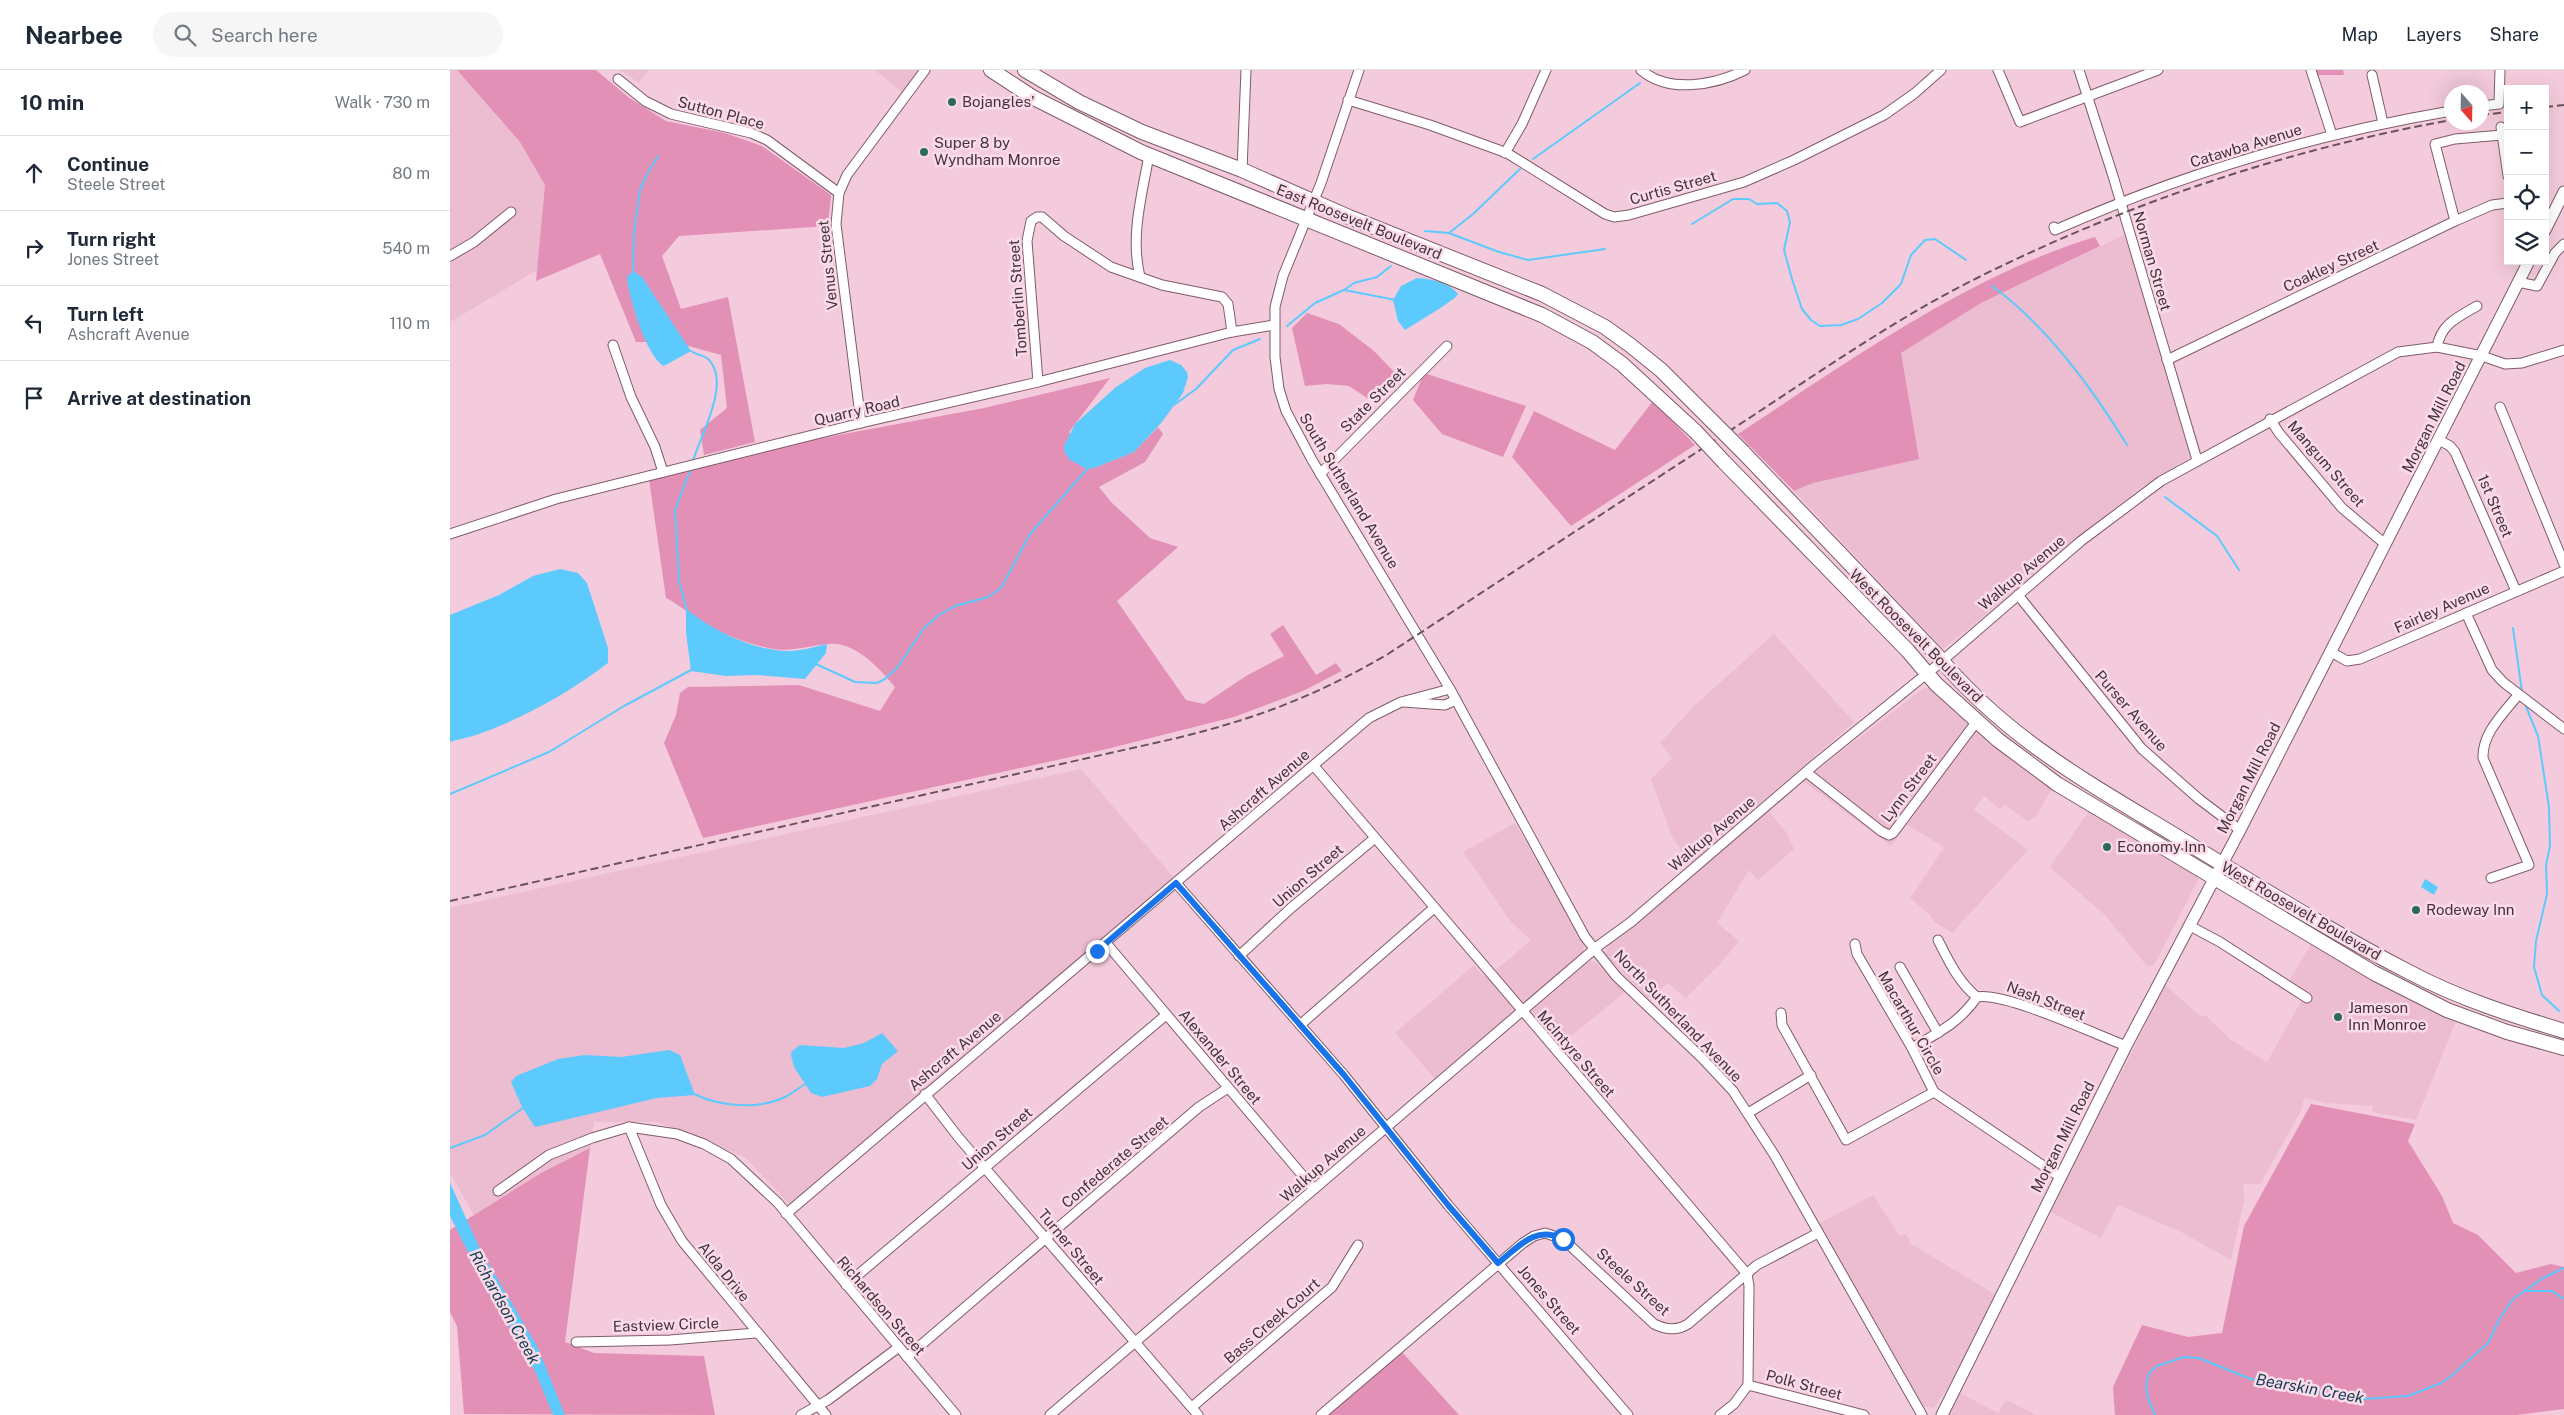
<!DOCTYPE html>
<html lang="en">
<head>
<meta charset="utf-8">
<style>
	body { margin:0; font-family:"Public Sans",sans-serif; background:#f6f6f7; color:#1f2937 }
	.controls { position:absolute; right:15px; top:15px; display:grid; overflow:hidden; border-radius:0px; box-shadow:0 5px 20px #0002 }
	.controls button { width:45px; height:45px; display:grid; place-items:center; padding:0; border:0; border-bottom:1px solid #e0e1e3; background:#fff; color:#1f2937; font:25px sans-serif }
	.compass { position:absolute; left:1994px; top:15px; width:45px; height:45px; border-radius:50%; background:#fff; box-shadow:0 5px 20px #0002; rotate:160deg }
	.stop { position:absolute; width:15px; height:15px; margin:-11px; border:4px solid #1a73e8; border-radius:50%; background:#fff }
	.stop.end { background:#1a73e8; border-color:#fff; box-shadow:0 1px 5px #0008 }
	.list { margin:0; padding:0; list-style:none }
	h2 { display:flex; justify-content:space-between; align-items:center; height:65px; margin:0; padding:0 20px; font-size:21px }
	h2 small { font-size:16px; font-weight:400; color:#747a83 }
	.list li { display:grid; grid-template-columns:32px 1fr auto; gap:15px; align-items:center; box-sizing:border-box; height:75px; padding:0 20px; border-top:1px solid #e0e1e3 }
	.list b { display:block; font-size:19px; white-space:nowrap }
	.list p { margin:0; font-size:16px; white-space:nowrap; color:#747a83 }
	.list em { font-size:16px; font-style:normal; color:#747a83 }
	.icon { flex:none; width:28px; height:28px; fill:none; stroke:currentColor; stroke-width:2; stroke-linecap:round; stroke-linejoin:round }
	.map { position:relative; flex:none; width:2114px; height:1345px; overflow:hidden }
	header { display:flex; align-items:center; gap:30px; box-sizing:border-box; height:70px; padding:0 25px; background:#fff; border-bottom:1px solid #e0e1e3 }
	header strong { font-size:24px }
	nav { display:flex; gap:28px; margin-inline-start:auto; font-size:18px }
	.search { width:350px; height:45px; background:#f6f6f7; display:flex; align-items:center; gap:12px; box-sizing:border-box; padding:0 18px; border-radius:28px; color:#747a83; font-size:19px }
	main { display:flex }
	aside { flex:1; background:#fff }
	.map>svg:first-child { display:block }
</style>
</head>
<body>
<header>
<strong>Nearbee</strong>
<div class="search"><svg class="icon" aria-label="search" viewBox="0 0 24 24"><circle cx="10" cy="10" r="6"/><path d="M15 15l6 6"/></svg>Search here</div>
<nav><a>Map</a><a>Layers</a><a>Share</a></nav>
</header>
<main>
<aside>
<h2>10 min<small>Walk · 730 m</small></h2>
<ul class="list">
<li><svg class="icon" aria-label="ahead" viewBox="0 0 24 24"><path d="M12 20V5M6 11l6-6 6 6"/></svg><div><b>Continue</b><p>Steele Street</p></div><em>80 m</em></li>
<li><svg class="icon" aria-label="right" viewBox="0 0 24 24"><path d="M7 20v-9h11M14 6l5 5-5 5"/></svg><div><b>Turn right</b><p>Jones Street</p></div><em>540 m</em></li>
<li><svg class="icon" aria-label="left" viewBox="0 0 24 24"><path d="M17 20v-9H6M10 6l-5 5 5 5"/></svg><div><b>Turn left</b><p>Ashcraft Avenue</p></div><em>110 m</em></li>
<li><svg class="icon" aria-label="arrive" viewBox="0 0 24 24"><path d="M6 21V4h12l-3 4 3 4H6"/></svg><div><b>Arrive at destination</b></div></li>
</ul>
</aside>
<div class="map">
<svg width="2114" height="1345" viewBox="0 0 2114 1345">
	<rect width="100%" height="100%" fill="#f4cbdc"/>
	<g fill="#ecbcd1">
		<polygon points="0,0 7,0 70,72 95,115 87,200 0,252"/>
		<polygon points="170,0 198,0 189,13"/>
		<polygon points="425,0 470,0 452,22"/>
		<polygon points="1674,165 1724,292 1751,381 1690,418 1493,579 1344,421 1363,413 1451,283 1531,233"/>
		<polygon points="1324,564 1404,652 1241,794 1222,767 1201,709 1222,688 1210,673 1244,636"/>
		<polygon points="1474,618 1485,618 1603,717 1585,748 1578,751 1555,735 1550,739 1534,726 1524,740 1578,780 1502,863 1485,852 1480,845 1460,828 1494,777 1457,755 1441,776 1353,711"/>
		<polygon points="631,699 725,809 346,1141 295,1087 208,1052 144,1052 140,1078 91,1103 24,1145 0,1103 0,838"/>
		<polygon points="1318,740 1336,762 1344,779 1308,810 1299,800 1267,853 1289,871 1271,893 1236,928 1218,913 1198,929 1155,884 1159,871"/>
		<polygon points="1639,741 1747,805 1748,810 1704,895 1698,897 1655,845 1600,797"/>
		<polygon points="1065,753 1134,875 1133,882 985,1009 945,963 1024,895 1033,906 1039,906 1081,870 1061,852 1013,782"/>
		<polygon points="1861,874 1940,920 2006,951 1966,1050 1922,1042 1923,1036 1876,1033 1854,1028 1851,1041 1810,1114 1793,1114 1794,1131 1781,1190 1733,1163 1668,1135 1651,1168 1597,1140 1674,998 1715,915 1750,946 1756,946 1781,970 1817,992 1852,930 1835,918"/>
		<polygon points="1140,891 1145,892 1176,921 1110,975 1080,939"/>
		<polygon points="1423,1125 1450,1166 1456,1164 1461,1174 1546,1225 1505,1306 1484,1338 1472,1336 1368,1154"/>
		<polygon points="1508,1322 1548,1343 1556,1330 1586,1345 1498,1345"/>
	</g>
	<g fill="#e390b6">
		<polygon points="7,0 146,0 178,27 216,51 275,63 312,76 381,125 378,156 229,166 212,186 231,239 278,227 305,372 254,385 250,360 277,338 271,285 224,272 186,272 150,184 86,211 95,115 70,72"/>
		<polygon points="1866,0 1893,0 1894,5 1867,5"/>
		<path d="M 1645,167 L 1650,176 L 1531,233 L 1451,283 L 1469,389 L 1363,413 L 1344,421 L 1288,364 C 1396,293 1521,204 1645,167 Z"/>
		<polygon points="857,243 889,254 924,281 952,310 926,334 899,316 877,314 855,316 842,258"/>
		<polygon points="974,303 1076,336 1053,387 992,364 963,330"/>
		<path d="M 660,308 L 619,362 L 644,398 L 684,382 L 708,357 L 713,364 L 695,392 L 649,417 L 661,432 L 700,468 L 728,477 L 667,531 L 736,630 L 754,634 L 796,606 L 834,586 L 820,564 L 833,555 L 866,605 L 886,593 L 892,601 L 853,621 L 784,647 L 657,679 L 253,768 L 214,673 L 226,645 L 230,623 L 238,617 L 349,615 L 430,641 L 445,617 C 429,598 405,571 378,574 C 356,576 340,583 318,578 C 296,573 273,565 254,553 C 241,545 230,535 216,528 L 199,409 L 340,374 L 534,338 Z"/>
		<polygon points="1203,331 1245,375 1121,456 1062,387 1084,341 1165,380"/>
		<polygon points="1861,1034 1965,1054 1958,1071 1992,1126 2003,1153 2028,1165 2066,1203 2101,1194 2114,1197 2114,1339 2066,1345 1665,1345 1663,1317 1692,1255 1738,1267 1772,1263 1794,1156"/>
		<polygon points="140,1078 115,1272 144,1283 254,1286 265,1345 14,1344 7,1256 0,1242 0,1160 91,1103"/>
		<polygon points="952,1282 1009,1345 878,1345"/>
	</g>
	<g fill="#5dcafd">
		<path d="M 183,201 L 192,207 L 241,281 L 214,296 C 197,289 178,225 177,207 Z"/>
		<path d="M 967,208 C 981,209 999,212 1008,224 C 1006,230 964,254 955,260 L 948,251 L 943,230 L 951,216 Z"/>
		<polygon points="720,290 731,295 737,302 738,307 733,323 712,352 684,382 644,398 637,399 620,390 615,383 614,376 625,354 666,317 695,298"/>
		<path d="M 110,499 L 128,503 L 137,513 L 158,578 L 158,593 C 119,623 72,649 26,665 C 17,668 9,669 0,672 L 0,545 L 49,525 L 83,506 Z"/>
		<path d="M 236,539 C 264,561 301,580 338,581 C 351,581 364,577 377,574 L 376,583 L 355,609 L 307,605 L 276,606 L 241,601 L 236,562 Z"/>
		<polygon points="1975,809 1988,817 1984,825 1971,817"/>
		<polygon points="432,963 447,980 447,982 432,994 427,1009 420,1016 372,1027 361,1023 344,997 341,985 342,981 350,975 394,978 414,973"/>
		<polygon points="219,980 230,985 245,1025 207,1028 85,1057 72,1037 61,1012 66,1006 108,989 135,985 171,987"/>
		<polygon points="0,1113 31,1181 87,1276 115,1345 103,1345 86,1303 32,1210 0,1146"/>
	</g>
	<g fill="none" stroke-linecap="round" stroke-linejoin="round">
		<g stroke="#5dcafd" stroke-width="2">
			<polyline points="1083,89 1190,13"/>
			<polyline points="1242,154 1283,129 1299,129 1307,134 1327,133 1337,141 1340,152 1334,180 1342,209 1352,239 1361,250 1370,256 1391,255 1408,249 1432,233 1451,214 1461,185 1475,170 1485,169 1516,190"/>
			<polyline points="975,161 999,163 1049,182 1078,190 1155,179"/>
			<polyline points="999,163 1023,144 1070,99"/>
			<polyline points="183,203 184,162 190,120 196,106 208,86"/>
			<path d="M 1542,216 C 1595,254 1643,319 1677,375"/>
			<polyline points="894,220 946,230"/>
			<polyline points="837,256 865,233 894,220 904,213 927,207 941,196"/>
			<path d="M 241,281 C 246,285 254,285 258,289 C 282,312 250,366 243,391"/>
			<polyline points="724,335 746,319 783,280 810,269"/>
			<polyline points="1715,427 1767,466 1789,500"/>
			<polyline points="237,541 229,511 225,440 241,398"/>
			<polyline points="2063,558 2072,622"/>
			<polyline points="366,594 405,612 427,613 435,609 447,598 474,558 489,545 505,536 538,527 551,518 580,464 637,399"/>
			<polyline points="2075,634 2088,666 2099,737 2100,776 2096,795 2097,824 2086,871 2084,897 2092,925 2109,941"/>
			<polyline points="0,724 99,682 174,636 243,599"/>
			<path d="M 244,1024 C 271,1037 310,1040 337,1026 C 344,1022 350,1017 357,1013"/>
			<polyline points="0,1078 35,1065 73,1038"/>
			<polyline points="2077,1221 2102,1221 2114,1229"/>
			<polyline points="1705,1345 1698,1328 1696,1316 1699,1303 1707,1296 1734,1287 1749,1288 1798,1308 1833,1317 1914,1329 1958,1326 1991,1313 2001,1306 2038,1273 2049,1250 2063,1229 2093,1208 2114,1198"/>
		</g>
		<g stroke="#7f5c6b" stroke-width="11">
			<g id="minor">
				<polyline points="909,0 871,113 833,206 825,237 825,287 829,319 836,341 862,390 1000,619 1135,867 1166,906 1251,987 1283,1021 1325,1086 1472,1345"/>
				<path d="M 1191,0 C 1219,24 1265,15 1295,0"/>
				<polyline points="1548,0 1570,52 1708,0"/>
				<polyline points="1629,0 1663,106 1747,390"/>
				<polyline points="1861,0 1882,65"/>
				<polyline points="1922,5 1933,53"/>
				<polyline points="168,9 195,31 221,44 301,63 317,70 389,123"/>
				<polyline points="898,30 980,55 1057,83 1155,144 1164,147 1179,145 1294,112 1344,90 1434,45 1465,23 1491,0"/>
				<polyline points="2031,36 2049,34 2050,0"/>
				<polyline points="2051,57 2058,106"/>
				<polyline points="1055,83 1072,54 1096,0"/>
				<polyline points="792,100 796,0"/>
				<polyline points="2005,151 1985,74 2005,69 2052,65"/>
				<path d="M 1604,157 L 1605,160 C 1732,104 1865,64 2001,41"/>
				<polyline points="0,186 24,172 61,142"/>
				<path d="M 690,207 C 680,166 692,125 699,85"/>
				<polyline points="2068,212 2087,216 2105,183 2114,174"/>
				<polyline points="163,275 181,327 205,377 213,402"/>
				<path d="M 1987,277 C 1991,254 2008,247 2027,236"/>
				<polyline points="1717,290 2005,151 2042,135 2058,133"/>
				<polyline points="588,312 577,171 581,151 587,147 592,147 614,166 661,197 712,215 772,227 778,234 782,262"/>
				<polyline points="2050,337 2114,494"/>
				<polyline points="1820,349 1829,363 1892,438 1935,474"/>
				<polyline points="411,353 386,154 389,123 397,105 475,0"/>
				<polyline points="1989,370 2000,376 2005,382 2066,521"/>
				<polyline points="870,404 997,276"/>
				<polyline points="0,464 106,429 411,353 588,312 782,262 824,255"/>
				<polyline points="1568,525 1692,679 1749,729 1790,760"/>
				<polyline points="2016,543 2042,600 2053,612 2114,659"/>
				<polyline points="1881,582 1897,591 1910,589 2114,501"/>
				<polyline points="953,632 995,635 1006,630"/>
				<polyline points="864,696 1297,1204 1299,1216 1298,1315"/>
				<polyline points="1356,702 1431,761 1439,765 1443,763 1527,651"/>
				<path d="M 2041,808 L 2079,795 L 2033,688 C 2032,663 2054,643 2068,625"/>
				<polyline points="726,813 894,1005 998,1135 1178,1345"/>
				<polyline points="1740,856 1770,872 1857,928"/>
				<path d="M 1488,870 C 1498,890 1509,913 1527,927"/>
				<polyline points="656,873 864,1119"/>
				<polyline points="1405,874 1407,884 1462,978 1484,1022 1610,1107"/>
				<polyline points="789,886 841,838 925,768"/>
				<polyline points="1450,897 1488,963"/>
				<polyline points="1331,943 1332,955 1396,1070 1484,1022"/>
				<polyline points="850,955 984,838"/>
				<path d="M 1462,978 C 1489,962 1509,953 1527,927 C 1555,922 1645,964 1676,976"/>
				<polyline points="475,1024 509,1068 748,1345"/>
				<polyline points="1298,1043 1361,1005"/>
				<polyline points="179,1057 211,1135 232,1171 376,1345"/>
				<polyline points="48,1121 99,1085 142,1068 179,1057 227,1064 254,1074 281,1089 328,1133 506,1345"/>
				<polyline points="336,1144 919,648 951,632 1000,619"/>
				<polyline points="396,1215 716,945"/>
				<polyline points="126,1272 220,1270 306,1263"/>
				<polyline points="457,1287 749,1037 778,1018"/>
				<polyline points="742,1337 882,1217 908,1175"/>
				<polyline points="351,1345 378,1330 449,1277"/>
				<polyline points="600,1345 1148,876 1181,852 1364,695 1485,597 1631,471 1711,411 1948,282 1987,277 2032,286 2055,294 2072,293 2114,280"/>
				<path d="M 871,1345 L 1073,1173 L 1084,1166 L 1095,1163 L 1113,1169 L 1204,1254 C 1216,1260 1227,1261 1238,1254 L 1307,1195 L 1368,1163"/>
				<polyline points="1270,1345 1284,1334 1298,1315 1414,1345"/>
			</g>
		</g>
		<g stroke="#7f5c6b" stroke-width="13">
			<g id="major">
				<polyline points="2095,160 2114,122"/>
				<polyline points="1492,1345 1676,976 1790,760 2079,191"/>
			</g>
		</g>
		<g stroke="#7f5c6b" stroke-width="16">
			<g id="highway">
				<polyline points="541,0 584,28 691,82 1092,245 1142,272 1172,294 1246,362"/>
				<polyline points="575,0 629,32 692,62 792,100 899,147 1092,224 1155,257 1180,275 1211,300 1261,350"/>
				<path d="M 1293,382 L 1486,584 C 1561,674 1647,717 1744,777 C 1815,820 1885,864 1959,902 C 2008,928 2061,945 2114,961"/>
				<polyline points="1274,392 1458,581 1486,614 1548,670 1607,714 1924,903 1997,940 2057,962 2114,978"/>
			</g>
		</g>
		<use href="#minor" stroke="#fff" stroke-width="9"/>
		<use href="#major" stroke="#fff" stroke-width="11"/>
		<use href="#highway" stroke="#fff" stroke-width="14"/>
		<g stroke="#69535c" stroke-width="2" stroke-dasharray="8 4" stroke-linecap="butt">
			<polyline points="2095,37 2114,35"/>
			<polyline points="2031,45 2058,42"/>
			<path d="M 0,831 L 727,668 C 808,648 866,626 938,584 C 1054,508 1170,432 1287,356 C 1364,306 1440,252 1523,210 C 1675,134 1834,80 2001,50"/>
		</g>
		<g stroke="#7f5c6b" stroke-width="16" stroke-linecap="butt">
			<g id="highway-bridge">
				<polyline points="1261,350 1293,382"/>
				<polyline points="1246,362 1274,392"/>
			</g>
		</g>
		<use href="#highway-bridge" stroke="#fff" stroke-width="14"/>
	</g>
	<g fill="none" stroke-linecap="round" stroke-linejoin="round">
		<path stroke="#1a73e8" stroke-width="6" d="M 647,881 L 726,813 L 894,1005 L 998,1135 L 1048,1193 C 1069,1177 1084,1155 1113,1169"/>
	</g>
	<g fill="#2c6b58" stroke="#fcdbe9" stroke-width="2">
		<circle cx="502" cy="32" r="5"/>
		<circle cx="474" cy="82" r="5"/>
		<circle cx="1657" cy="777" r="5"/>
		<circle cx="1966" cy="840" r="5"/>
		<circle cx="1888" cy="947" r="5"/>
	</g>
	<g text-anchor="middle" stroke-width="5" stroke-linejoin="round" paint-order="stroke">
		<g font-size="15" fill="#43333a" stroke="#fcdbe9" text-anchor="start">
			<text x="512" y="37">Bojangles'</text>
			<text x="484" y="78">Super 8 by<tspan x="484" dy="17">Wyndham Monroe</tspan></text>
			<text x="1667" y="782">Economy Inn</text>
			<text x="1976" y="845">Rodeway Inn</text>
			<text x="1898" y="943">Jameson<tspan x="1898" dy="17">Inn Monroe</tspan></text>
		</g>
		<g font-size="15" fill="#43333a" stroke="#fcdbe9">
			<text transform="translate(271 43) rotate(15)" y="5">Sutton Place</text>
			<text transform="translate(1796 76) rotate(-17)" y="5">Catawba Avenue</text>
			<text transform="translate(1223 118) rotate(-16)" y="5">Curtis Street</text>
			<text transform="translate(909 152) rotate(22)" y="5">East Roosevelt Boulevard</text>
			<text transform="translate(1702 191) rotate(74)" y="5">Norman Street</text>
			<text transform="translate(378 195) rotate(-96)" y="5">Venus Street</text>
			<text transform="translate(1881 196) rotate(-25)" y="5">Coakley Street</text>
			<text transform="translate(568 228) rotate(-94)" y="5">Tomberlin Street</text>
			<text transform="translate(923 330) rotate(-45)" y="5">State Street</text>
			<text transform="translate(407 341) rotate(-13)" y="5">Quarry Road</text>
			<text transform="translate(1984 347) rotate(-63)" y="5">Morgan Mill Road</text>
			<text transform="translate(1876 394) rotate(49)" y="5">Mangum Street</text>
			<text transform="translate(899 421) rotate(59)" y="5">South Sutherland Avenue</text>
			<text transform="translate(2045 436) rotate(67)" y="5">1st Street</text>
			<text transform="translate(1572 503) rotate(-40)" y="5">Walkup Avenue</text>
			<text transform="translate(1992 538) rotate(-24)" y="5">Fairley Avenue</text>
			<text transform="translate(1466 566) rotate(45)" y="5">West Roosevelt Boulevard</text>
			<text transform="translate(1681 641) rotate(49)" y="5">Purser Avenue</text>
			<text transform="translate(1799 708) rotate(-63)" y="5">Morgan Mill Road</text>
			<text transform="translate(1459 718) rotate(-53)" y="5">Lynn Street</text>
			<text transform="translate(814 720) rotate(-41)" y="5">Ashcraft Avenue</text>
			<text transform="translate(1262 764) rotate(-40)" y="5">Walkup Avenue</text>
			<text transform="translate(858 806) rotate(-41)" y="5">Union Street</text>
			<text transform="translate(1851 841) rotate(30)" y="5">West Roosevelt Boulevard</text>
			<text transform="translate(1596 931) rotate(21)" y="5">Nash Street</text>
			<text transform="translate(1228 946) rotate(46)" y="5">North Sutherland Avenue</text>
			<text transform="translate(1461 953) rotate(60)" y="5">Macarthur Circle</text>
			<text transform="translate(505 981) rotate(-40)" y="5">Ashcraft Avenue</text>
			<text transform="translate(1126 984) rotate(49)" y="5">McIntyre Street</text>
			<text transform="translate(770 987) rotate(50)" y="5">Alexander Street</text>
			<text transform="translate(1613 1067) rotate(-63)" y="5">Morgan Mill Road</text>
			<text transform="translate(547 1069) rotate(-41)" y="5">Union Street</text>
			<text transform="translate(665 1092) rotate(-40)" y="5">Confederate Street</text>
			<text transform="translate(873 1094) rotate(-41)" y="5">Walkup Avenue</text>
			<text transform="translate(621 1177) rotate(50)" y="5">Turner Street</text>
			<text transform="translate(274 1202) rotate(51)" y="5">Alda Drive</text>
			<text transform="translate(1183 1212) rotate(42)" y="5">Steele Street</text>
			<text transform="translate(1099 1230) rotate(49)" y="5">Jones Street</text>
			<text transform="translate(431 1236) rotate(49)" y="5">Richardson Street</text>
			<text transform="translate(822 1251) rotate(-41)" y="5">Bass Creek Court</text>
			<text transform="translate(216 1255) rotate(-2)" y="5">Eastview Circle</text>
			<text transform="translate(1354 1315) rotate(15)" y="5">Polk Street</text>
		</g>
		<g font-size="16" font-style="italic" fill="#103f54" stroke="#fcdbe9">
			<text transform="translate(55 1237) rotate(61)" y="6">Richardson Creek</text>
			<text transform="translate(1860 1318) rotate(10)" y="6">Bearskin Creek</text>
		</g>
	</g>
</svg>
<div class="controls">
<button>+</button>
<button>−</button>
<button><svg class="icon" aria-label="locate" viewBox="0 0 24 24"><circle cx="12" cy="12" r="6"/><path d="M12 2v4M12 18v4M2 12h4M18 12h4"/></svg></button>
<button><svg class="icon" aria-label="layers" viewBox="0 0 24 24"><path d="M12 4l9 5-9 5-9-5zM3 14l9 5 9-5"/></svg></button>
</div>
<svg class="compass" viewBox="-18 -18 36 36"><path d="M0-13l5 13h-10z" fill="#e53935"/><path d="M0 13l5-13h-10z" fill="#747a83"/></svg>
<div class="stop" style="left:1113px;top:1169px"></div>
<div class="stop end" style="left:647px;top:881px"></div>
</div>
</main>
</body>
</html>
